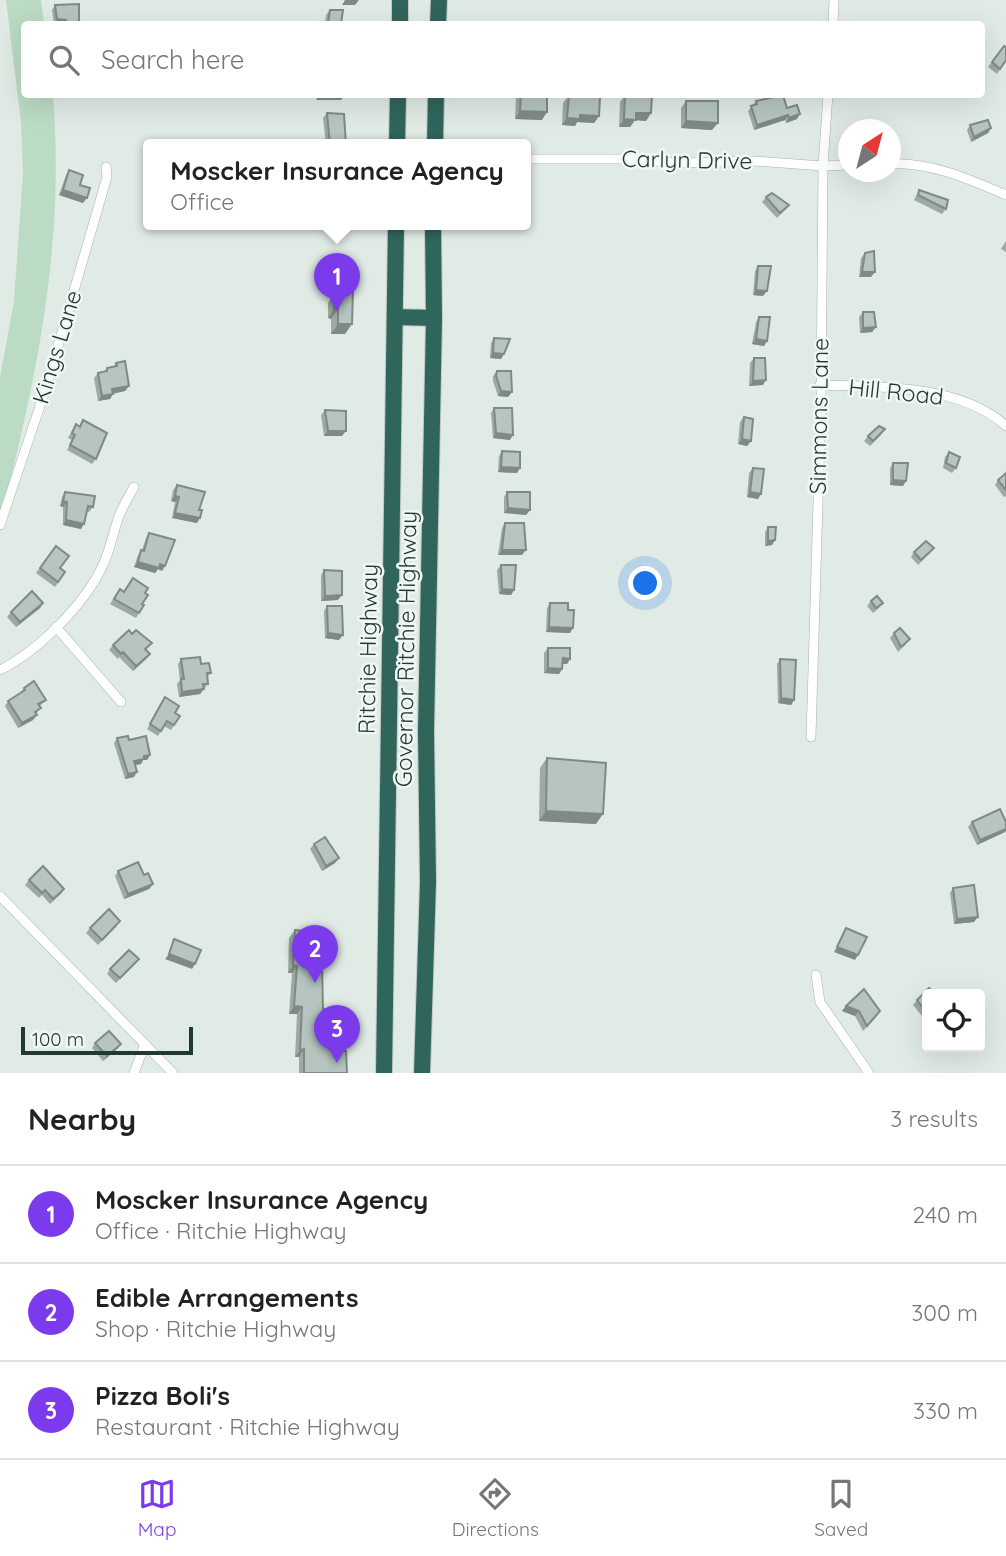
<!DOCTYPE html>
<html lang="en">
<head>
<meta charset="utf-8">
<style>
	body { margin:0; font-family:Quicksand,sans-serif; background:#f6f6f6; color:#222 }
	.controls { position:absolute; right:21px; bottom:21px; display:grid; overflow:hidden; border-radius:7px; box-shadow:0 7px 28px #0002 }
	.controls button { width:63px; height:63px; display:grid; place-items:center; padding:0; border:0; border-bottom:2px solid #e0e0e0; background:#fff; color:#222; font:35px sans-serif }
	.compass { position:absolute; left:838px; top:119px; width:63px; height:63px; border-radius:50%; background:#fff; box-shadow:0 7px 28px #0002; rotate:36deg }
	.scale { position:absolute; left:21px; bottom:18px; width:172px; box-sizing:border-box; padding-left:7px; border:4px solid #223a34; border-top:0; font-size:19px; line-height:24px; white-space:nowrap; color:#223a34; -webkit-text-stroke:5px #f1f7f4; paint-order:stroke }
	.you { position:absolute; left:646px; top:584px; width:24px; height:24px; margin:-18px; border:5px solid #fff; border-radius:50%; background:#1a73e8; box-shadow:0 0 0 10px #1a73e833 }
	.badge { display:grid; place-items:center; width:46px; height:46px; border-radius:50%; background:#7c3aed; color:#fff; font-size:23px; font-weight:700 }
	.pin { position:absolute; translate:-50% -58px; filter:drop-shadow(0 2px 4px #0008) }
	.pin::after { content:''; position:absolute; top:37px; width:24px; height:21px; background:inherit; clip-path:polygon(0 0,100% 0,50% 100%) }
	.popup { position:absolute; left:143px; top:139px; width:388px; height:91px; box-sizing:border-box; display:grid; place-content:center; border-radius:7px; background:#fff; filter:drop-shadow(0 2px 5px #0005); font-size:23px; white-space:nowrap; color:#767676 }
	.popup b { font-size:26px; color:#222 }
	.popup::after { content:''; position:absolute; left:50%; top:100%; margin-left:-14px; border:14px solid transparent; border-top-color:#fff }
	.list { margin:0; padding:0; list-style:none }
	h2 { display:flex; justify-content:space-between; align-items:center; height:91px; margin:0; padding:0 28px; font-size:30px }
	h2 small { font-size:23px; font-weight:400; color:#767676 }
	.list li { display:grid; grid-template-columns:46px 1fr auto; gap:21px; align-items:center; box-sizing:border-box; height:98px; padding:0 28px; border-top:2px solid #e0e0e0 }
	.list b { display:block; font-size:26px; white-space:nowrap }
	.list p { margin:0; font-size:23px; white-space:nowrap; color:#767676 }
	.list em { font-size:23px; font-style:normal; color:#767676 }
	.icon { flex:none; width:38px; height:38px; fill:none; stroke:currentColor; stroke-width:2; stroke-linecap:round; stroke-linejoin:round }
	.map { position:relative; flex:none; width:1006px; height:1073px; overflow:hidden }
	.search { position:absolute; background:#fff; box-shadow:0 7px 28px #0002; left:21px; right:21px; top:21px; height:77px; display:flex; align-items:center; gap:18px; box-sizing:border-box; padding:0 24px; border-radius:7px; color:#767676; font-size:26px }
	.sheet { height:385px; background:#fff }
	nav { display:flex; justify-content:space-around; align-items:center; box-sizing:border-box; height:98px; border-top:2px solid #e0e0e0; background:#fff; font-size:19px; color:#767676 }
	nav a { display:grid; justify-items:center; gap:4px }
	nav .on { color:#7c3aed }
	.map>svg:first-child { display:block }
</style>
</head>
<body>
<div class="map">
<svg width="1006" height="1073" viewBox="0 0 1006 1073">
	<rect width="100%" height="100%" fill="#e1ebe6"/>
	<path fill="#bbdbc4" d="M 6,0 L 41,0 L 44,24 L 24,24 L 24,94 L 53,95 C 65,245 37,377 0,521 L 0,377 L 14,301 L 23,173 L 21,122 Z"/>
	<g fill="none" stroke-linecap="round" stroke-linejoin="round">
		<g stroke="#a4b2ad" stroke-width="10">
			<g id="street">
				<polyline points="833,24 834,0"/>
				<polyline points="526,159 623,159 682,163 754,161 823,166 848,165"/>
				<path d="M 890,164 C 931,162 969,179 1006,195"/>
				<path d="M 820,385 C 880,387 960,384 1006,426"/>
				<polyline points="0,525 44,394 107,177 106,167"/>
				<polyline points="56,627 121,702"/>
				<path d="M 0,670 C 37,652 84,605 102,567 C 110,551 113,533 119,516 C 123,506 129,496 134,487"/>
				<polyline points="811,737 821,402 823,166 828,94"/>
				<polyline points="0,896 173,1073"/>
				<polyline points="816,975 820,1002 869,1073"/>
				<polyline points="134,1073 145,1044"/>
			</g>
		</g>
		<g stroke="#c1c8c6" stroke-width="18">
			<g id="highway">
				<polyline points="400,24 400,0"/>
				<polyline points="438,24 439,0"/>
				<polyline points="397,145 398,94"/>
				<polyline points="435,145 436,94"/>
				<polyline points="395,317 434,318"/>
				<polyline points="384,1073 396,225"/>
				<polyline points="422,1073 428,882 426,731 434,318 433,225"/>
			</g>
		</g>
		<use href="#street" stroke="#fff" stroke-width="9"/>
		<use href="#highway" stroke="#30655b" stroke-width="16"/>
	</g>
	<g fill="#9da9a4">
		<polygon points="55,5 79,24 54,24 52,10"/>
		<polygon points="330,10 341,24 325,24 326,15"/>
		<polygon points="1004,46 1006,60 997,74 988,67"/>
		<polygon points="517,94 547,94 542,120 515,119 516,97"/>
		<polygon points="569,95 599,116 594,123 577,122 575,126 562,125 563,103"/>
		<polygon points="625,95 651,113 646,121 635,120 630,127 619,127 620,102"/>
		<polygon points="686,101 712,130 681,128 681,108"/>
		<polygon points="756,101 787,108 797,119 786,123 785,120 754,130 748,111"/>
		<polygon points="327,113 346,145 326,145 323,118"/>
		<polygon points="970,125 991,128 988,133 971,142 967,130"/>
		<polygon points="69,170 80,185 83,203 59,195 66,175"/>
		<polygon points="919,190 946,209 942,214 914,200"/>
		<polygon points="766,197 789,205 785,210 777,218 762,202"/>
		<polygon points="1006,241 1006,252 1001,249"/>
		<polygon points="865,253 871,277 859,277 861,258"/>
		<polygon points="758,266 763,296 753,295 755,271"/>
		<polygon points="337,290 345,334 331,334 331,319 328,318 328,303"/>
		<polygon points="863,312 876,327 872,332 860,333 859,317"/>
		<polygon points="759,317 767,341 764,346 752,344 756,322"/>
		<polygon points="494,338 504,354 501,359 490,358 491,343"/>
		<polygon points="754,358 763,385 749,386 750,363"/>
		<polygon points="116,363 129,386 125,391 113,394 110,399 98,401 94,378 98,373 104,372 107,368 113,367"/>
		<polygon points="497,371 512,392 508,397 498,396 493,381 493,376"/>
		<polygon points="494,408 510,440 493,438 491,413"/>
		<polygon points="325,410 342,436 324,436 321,415"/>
		<polygon points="744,417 751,441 747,446 738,444 740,422"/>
		<polygon points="83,420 96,459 92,464 67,450 72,440 68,438 73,429 76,424 79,426"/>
		<polygon points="882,434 870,446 864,441 868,436"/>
		<polygon points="502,451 517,473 498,472 499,456"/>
		<polygon points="949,452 956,468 952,473 943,468 945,457"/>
		<polygon points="893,463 903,486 890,485 890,468"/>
		<polygon points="753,468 758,499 747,497 749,473"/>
		<polygon points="1006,473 1006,496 1004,497 995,485 998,480"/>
		<polygon points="177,485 197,523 172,518 175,502 171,501 173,490"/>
		<polygon points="65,492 93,507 89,512 87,512 81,529 63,525 63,507 60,506 62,497"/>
		<polygon points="507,492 530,510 526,515 504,513 504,497"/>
		<polygon points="505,523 522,555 498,555 502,528"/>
		<polygon points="768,527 775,540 772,545 765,546 765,532"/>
		<polygon points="149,533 162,571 158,569 155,573 134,567 138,555 142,550 146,538"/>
		<polygon points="56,546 60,568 65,572 55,587 36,573"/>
		<polygon points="914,552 930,553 918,565 911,557"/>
		<polygon points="501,565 514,590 511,595 499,594 497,570"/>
		<polygon points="324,570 338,600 321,601 321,575"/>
		<polygon points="120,589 123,592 145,593 142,604 144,605 136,618 110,604"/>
		<polygon points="871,601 883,603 879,608 873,613 867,606"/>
		<polygon points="43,603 40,608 16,627 7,617 11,612"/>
		<polygon points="550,603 568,610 570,633 546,632 547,608"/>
		<polygon points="327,606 339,640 325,638 324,611"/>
		<polygon points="894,633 906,644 898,652 890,638"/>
		<polygon points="132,634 152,643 146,650 150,654 146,659 133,671 119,657 118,659 109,650 113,645"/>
		<polygon points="548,648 570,659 567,664 562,664 562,669 559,674 544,673 544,653"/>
		<polygon points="181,659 201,664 211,673 207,677 208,684 200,694 179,697 177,684 180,680 178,664"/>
		<polygon points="780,659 794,700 791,705 778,703 777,664"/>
		<polygon points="24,688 46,700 40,706 37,713 33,720 18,728 5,706 8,701 20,693"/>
		<polygon points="165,697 175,713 180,716 171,730 164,726 158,736 147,729"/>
		<polygon points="117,738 150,755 147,760 143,760 141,764 135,765 134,777 125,779 114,743"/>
		<polygon points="547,758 596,824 539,821 540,768"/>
		<polygon points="972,822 1006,822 1006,831 1005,832 977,845 968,827"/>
		<polygon points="314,844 339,858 335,863 322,871 310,849"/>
		<polygon points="118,871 144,875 153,884 149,889 124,899 115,876"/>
		<polygon points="29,880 64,889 61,894 50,904 42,895 39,898 25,885"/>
		<polygon points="953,888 974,922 954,924 950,893"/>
		<polygon points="117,926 98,945 86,933 90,928"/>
		<polygon points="295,930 322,972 323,1009 329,1049 347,1073 299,1073 299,1057 295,1057 297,1014 289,1014 292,973 288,973 289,938"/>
		<polygon points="139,959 116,983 107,974 110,969"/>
		<polygon points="927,994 927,1022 913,1005 917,1000"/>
		<polygon points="846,1006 877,1016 863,1031 855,1016 842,1011"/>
		<polygon points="95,1043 121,1044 117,1049 103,1061 92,1048"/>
	</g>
	<g fill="#7f8a86">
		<polygon points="345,0 359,0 355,5 342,5"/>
		<polygon points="57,19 66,20 63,24 54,24"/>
		<polygon points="320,94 346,94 341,100 316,100"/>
		<polygon points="520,111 547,112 542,120 515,119"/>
		<polygon points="636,113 651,113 646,121 635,120 630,127 619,127 624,119"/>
		<polygon points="800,114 797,119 786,123 789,118"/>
		<polygon points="580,115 599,116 594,123 577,122 575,126 562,125 567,118"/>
		<polygon points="788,115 785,120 754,130 757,125"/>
		<polygon points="686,121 718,123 712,130 681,128"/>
		<polygon points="991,128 988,133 971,142 974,137"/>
		<polygon points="63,190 87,198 83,203 59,195"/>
		<polygon points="862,272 875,272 871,277 859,277"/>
		<polygon points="756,290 767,291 763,296 753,295"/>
		<polygon points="334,309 338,309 331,319 328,318"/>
		<polygon points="338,324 352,324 345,334 331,334"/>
		<polygon points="876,327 872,332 860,333 863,328"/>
		<polygon points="756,339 767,341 764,346 752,344"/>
		<polygon points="493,353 504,354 501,359 490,358"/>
		<polygon points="766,380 763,385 749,386 753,381"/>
		<polygon points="129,386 125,391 109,394 112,389"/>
		<polygon points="501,391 512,392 508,397 498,396"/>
		<polygon points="113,394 110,399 98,401 102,396"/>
		<polygon points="328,431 346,431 342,436 324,436"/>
		<polygon points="496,433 513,435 510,440 493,438"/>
		<polygon points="742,439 751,441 747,446 738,444"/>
		<polygon points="501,467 520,468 517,473 498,472"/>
		<polygon points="893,480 906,481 903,486 890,485"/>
		<polygon points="750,492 761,494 758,499 747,497"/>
		<polygon points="175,496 179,497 175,502 171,501"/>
		<polygon points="63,501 67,502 63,507 60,506"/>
		<polygon points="508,508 530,510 526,515 504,513"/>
		<polygon points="175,513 200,518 197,523 172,518"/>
		<polygon points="66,520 84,524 81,529 63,525"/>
		<polygon points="775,540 772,545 765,546 768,541"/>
		<polygon points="502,550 526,550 522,555 498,555"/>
		<polygon points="138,562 160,564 165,566 162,571 158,569 155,573 134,567"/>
		<polygon points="502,589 514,590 511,595 499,594"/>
		<polygon points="342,595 338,600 321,601 325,596"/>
		<polygon points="43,603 40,608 16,627 20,622"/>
		<polygon points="549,627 573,628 570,633 546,632"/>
		<polygon points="328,633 343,635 339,640 325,638"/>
		<polygon points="150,654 146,659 133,671 136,666"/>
		<polygon points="563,658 570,659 567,664 559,663"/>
		<polygon points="548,668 562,669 559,674 544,673"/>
		<polygon points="204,689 200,694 179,697 182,692"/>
		<polygon points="781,698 794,700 791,705 778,703"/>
		<polygon points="37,715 33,720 18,728 22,723"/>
		<polygon points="150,755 147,760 143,760 141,764 131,766 134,761 144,756"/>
		<polygon points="137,772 134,777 125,779 128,774"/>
		<polygon points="546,811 603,814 596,824 539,821"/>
		<polygon points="1006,829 1005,832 977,845 980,840"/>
		<polygon points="339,858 335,863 322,871 326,866"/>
		<polygon points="153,884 149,889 124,899 128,894"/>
		<polygon points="978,917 974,922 954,924 957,919"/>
		<polygon points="837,947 858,955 855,960 834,952"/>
		<polygon points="169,954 195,964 192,969 165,959"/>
		<polygon points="293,965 297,966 292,973 288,973"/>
		<polygon points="294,1006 302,1007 297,1014 289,1014"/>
		<polygon points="846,1006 859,1011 855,1016 842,1011"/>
		<polygon points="121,1044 117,1049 103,1061 107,1056"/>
		<polygon points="304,1049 299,1057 295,1057 300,1050"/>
	</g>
	<g fill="#b6c5bf" stroke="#7f8a86" stroke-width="2">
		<polygon points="79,4 79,24 67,24 66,20 57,19 55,5"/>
		<polygon points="330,10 343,10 341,24 328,24"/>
		<polygon points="1004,46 1006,47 1006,60 1000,69 992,62"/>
		<polygon points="521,94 547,94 547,112 520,111"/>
		<polygon points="595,94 595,97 600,97 599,116 580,115 580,119 567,118 569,95"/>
		<polygon points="633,94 652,94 651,113 636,113 636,120 624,119 625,95"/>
		<polygon points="783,95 787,108 797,105 800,114 789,118 788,115 757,125 751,106 757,104 756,101"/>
		<polygon points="686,101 718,101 718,123 686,121"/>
		<polygon points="327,113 344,114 346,145 330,145"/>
		<polygon points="988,120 991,128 974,137 970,125"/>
		<polygon points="69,170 83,175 80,185 90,188 87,198 63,190"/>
		<polygon points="919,190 948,200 946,209 918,195"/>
		<polygon points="772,193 789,205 780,213 766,197"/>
		<polygon points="874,251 875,272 862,272 865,253"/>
		<polygon points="758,266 771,266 767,291 756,290"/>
		<polygon points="337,290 353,290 352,324 338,324 338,309 334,309 335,293 337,293"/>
		<polygon points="863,312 874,312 876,327 863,328"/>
		<polygon points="759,317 770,317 767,341 756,339"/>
		<polygon points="494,338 510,339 504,354 493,353"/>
		<polygon points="754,358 765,358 766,380 753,381"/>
		<polygon points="125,361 129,386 112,389 113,394 102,396 98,373 107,371 107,368 117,366 116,363"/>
		<polygon points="497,371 511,371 512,392 501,391 496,376"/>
		<polygon points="494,408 512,408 513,435 496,433"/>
		<polygon points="325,410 346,411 346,431 328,431"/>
		<polygon points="744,417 753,419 751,441 742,439"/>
		<polygon points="83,420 107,433 96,459 70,445 75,435 72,433 76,424 80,427"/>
		<polygon points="879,426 885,429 873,441 868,436"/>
		<polygon points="502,451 520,452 520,468 501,467"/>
		<polygon points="949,452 960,457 956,468 946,463"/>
		<polygon points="893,463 908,463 906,481 893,480"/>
		<polygon points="753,468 764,469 761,494 750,492"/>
		<polygon points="1006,473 1006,490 998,480"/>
		<polygon points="177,485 205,492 199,510 202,510 200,518 175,513 179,497 175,496"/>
		<polygon points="65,492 95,496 93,507 88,506 84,524 66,520 67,502 63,501"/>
		<polygon points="507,492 530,492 530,510 508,508"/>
		<polygon points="505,523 524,523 526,550 502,550"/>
		<polygon points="768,527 776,527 775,540 768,541"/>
		<polygon points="149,533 175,540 165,566 160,564 159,568 138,562 141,550 144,551"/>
		<polygon points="926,541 934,548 921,560 914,552"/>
		<polygon points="56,546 69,556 60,568 65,572 58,582 40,568"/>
		<polygon points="501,565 516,565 514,590 502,589"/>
		<polygon points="324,570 342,571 342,595 325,596"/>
		<polygon points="133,578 148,588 145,593 148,595 142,604 144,605 139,613 114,599 120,589 124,592"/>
		<polygon points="32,591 43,603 20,622 11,612"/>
		<polygon points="877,596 883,603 876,608 871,601"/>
		<polygon points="550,603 568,603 568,610 574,610 573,628 549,627"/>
		<polygon points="327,606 342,606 343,635 328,633"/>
		<polygon points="900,628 910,639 901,647 894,633"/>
		<polygon points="129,630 132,634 136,630 152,643 145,649 150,654 136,666 123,652 121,654 113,645"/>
		<polygon points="548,648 570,648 570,659 563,658 562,669 548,668"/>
		<polygon points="200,657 201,664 209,663 211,673 207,673 208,684 203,684 204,689 182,692 181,679 184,679 181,659"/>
		<polygon points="780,659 796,660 794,700 781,698"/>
		<polygon points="34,681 46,700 38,704 41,708 35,712 37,715 22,723 8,701 25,690 24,688"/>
		<polygon points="165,697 179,706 175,713 180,716 174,725 167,721 161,731 150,724"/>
		<polygon points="128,736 129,740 146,736 150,755 144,756 144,759 134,761 137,772 128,774 117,738"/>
		<polygon points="547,758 606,763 603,814 546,811"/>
		<polygon points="1000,809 1006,822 1006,829 980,840 972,822"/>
		<polygon points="325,837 339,858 326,866 314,844"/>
		<polygon points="138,862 144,875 148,873 153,884 128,894 118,871"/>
		<polygon points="43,866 64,889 53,899 45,890 42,893 29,880"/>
		<polygon points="974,885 978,917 957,919 953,888"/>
		<polygon points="109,909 120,921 102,940 90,928"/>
		<polygon points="846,928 867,937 858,955 837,947"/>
		<polygon points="295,930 326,933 326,966 322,966 323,1009 330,1009 329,1049 346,1051 347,1073 304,1073 304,1049 300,1050 302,1007 294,1006 297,966 293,965"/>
		<polygon points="174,939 201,950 195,964 169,954"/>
		<polygon points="129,950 139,959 120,978 110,969"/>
		<polygon points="929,988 935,994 927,994 927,1013 917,1000"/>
		<polygon points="864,989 880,1011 867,1026 859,1011 846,1006"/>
		<polygon points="109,1031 121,1044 107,1056 95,1043"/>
	</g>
	<g text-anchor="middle" stroke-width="5" stroke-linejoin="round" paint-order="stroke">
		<g font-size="23" fill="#223a34" stroke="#f1f7f4">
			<text transform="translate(687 160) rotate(1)" y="8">Carlyn Drive</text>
			<text transform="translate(57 347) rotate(-73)" y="8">Kings Lane</text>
			<text transform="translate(896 392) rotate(6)" y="8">Hill Road</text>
			<text transform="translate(819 416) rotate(-89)" y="8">Simmons Lane</text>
			<text transform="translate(368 649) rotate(-89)" y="8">Ritchie Highway</text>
			<text transform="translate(406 649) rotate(-89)" y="8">Governor Ritchie Highway</text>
		</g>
	</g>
</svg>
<div class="controls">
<button><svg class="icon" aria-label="locate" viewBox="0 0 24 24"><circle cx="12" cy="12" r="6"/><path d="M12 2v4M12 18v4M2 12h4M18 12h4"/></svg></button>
</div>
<svg class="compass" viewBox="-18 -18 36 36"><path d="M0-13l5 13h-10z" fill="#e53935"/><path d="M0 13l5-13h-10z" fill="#767676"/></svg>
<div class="scale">100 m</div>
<div class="you"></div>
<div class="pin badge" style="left:337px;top:311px">1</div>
<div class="popup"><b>Moscker Insurance Agency</b>Office</div>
<div class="pin badge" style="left:315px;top:983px">2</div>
<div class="pin badge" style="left:337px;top:1063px">3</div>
<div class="search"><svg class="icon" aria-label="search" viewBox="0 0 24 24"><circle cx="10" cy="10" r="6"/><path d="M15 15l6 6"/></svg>Search here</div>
</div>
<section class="sheet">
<h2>Nearby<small>3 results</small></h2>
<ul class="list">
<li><span class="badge">1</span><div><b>Moscker Insurance Agency</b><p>Office · Ritchie Highway</p></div><em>240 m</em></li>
<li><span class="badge">2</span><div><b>Edible Arrangements</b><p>Shop · Ritchie Highway</p></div><em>300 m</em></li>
<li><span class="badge">3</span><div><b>Pizza Boli's</b><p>Restaurant · Ritchie Highway</p></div><em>330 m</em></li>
</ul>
</section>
<nav>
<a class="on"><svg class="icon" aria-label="map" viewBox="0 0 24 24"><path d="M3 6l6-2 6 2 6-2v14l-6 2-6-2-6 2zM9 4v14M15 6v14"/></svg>Map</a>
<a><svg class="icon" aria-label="directions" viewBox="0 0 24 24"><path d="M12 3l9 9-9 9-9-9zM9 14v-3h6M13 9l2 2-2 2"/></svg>Directions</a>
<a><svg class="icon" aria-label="saved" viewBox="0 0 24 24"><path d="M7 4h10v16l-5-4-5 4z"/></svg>Saved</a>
</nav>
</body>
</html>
